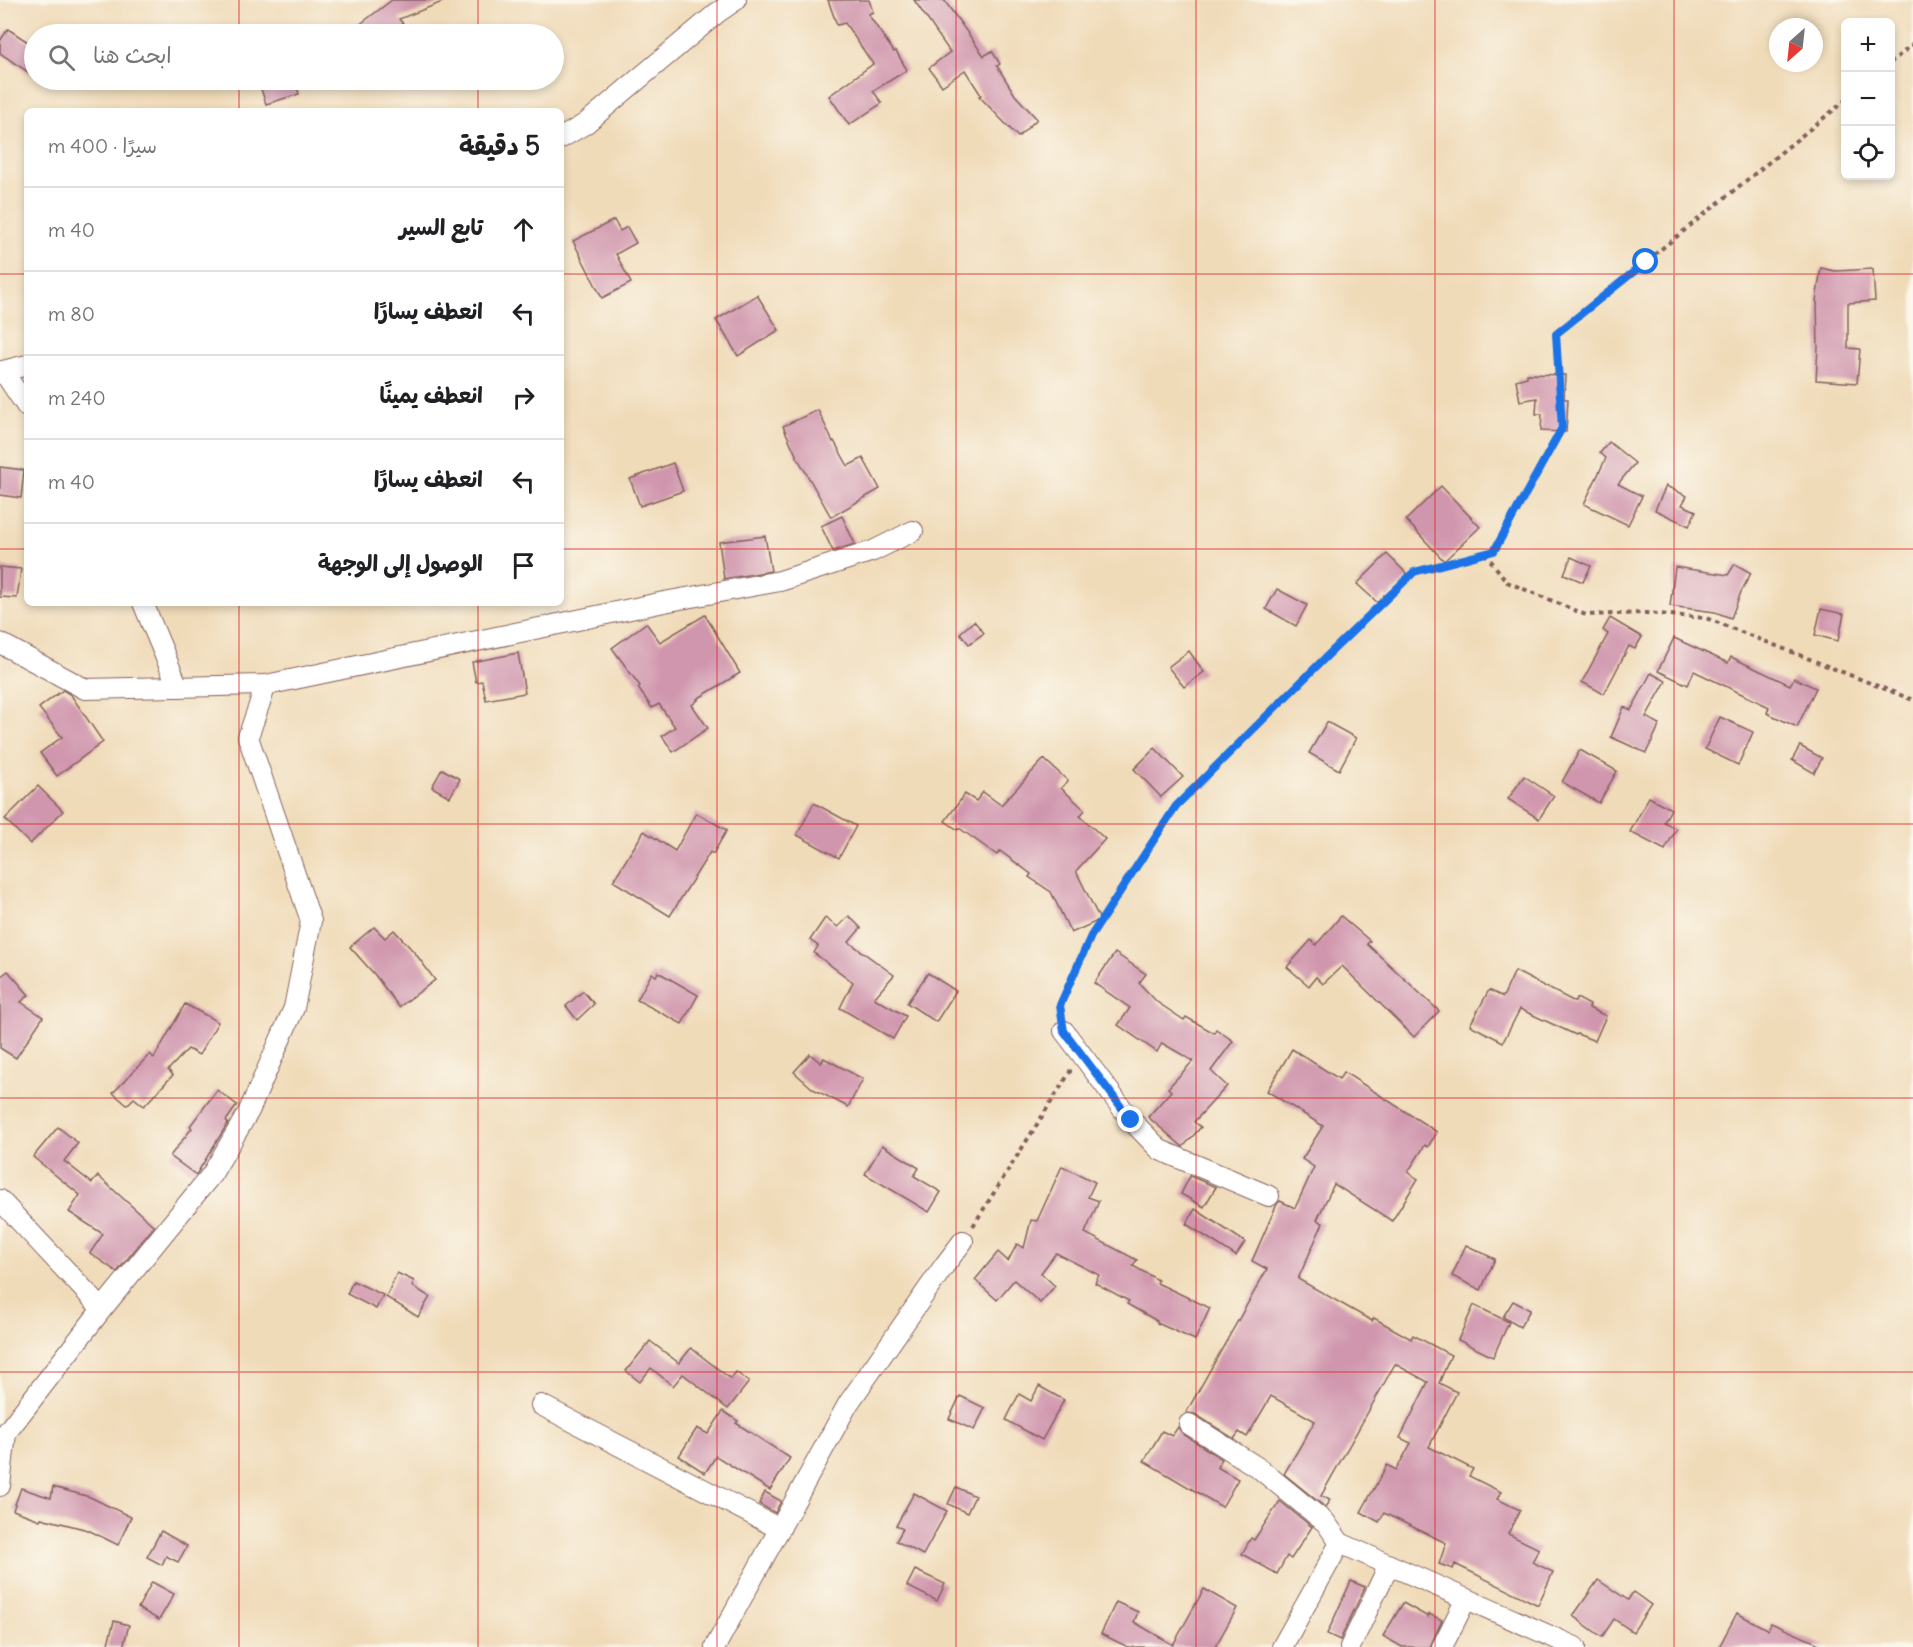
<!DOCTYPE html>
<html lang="ar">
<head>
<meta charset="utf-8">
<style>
	body { margin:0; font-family:Delius,"Playpen Sans Arabic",sans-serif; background:#f2f2f2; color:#202124; direction:rtl }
	.controls { position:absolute; right:18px; top:18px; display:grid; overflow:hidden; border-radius:9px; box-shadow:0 3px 9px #0003 }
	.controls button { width:54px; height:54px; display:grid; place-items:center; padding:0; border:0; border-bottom:2px solid #e0e0e0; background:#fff; color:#202124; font:30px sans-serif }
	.compass { position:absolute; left:1769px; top:18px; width:54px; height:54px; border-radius:50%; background:#fff; box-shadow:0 3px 9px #0003; rotate:207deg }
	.stop { position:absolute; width:18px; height:18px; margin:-14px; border:4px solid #1a73e8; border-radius:50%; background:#fff }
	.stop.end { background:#1a73e8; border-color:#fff; box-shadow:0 2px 6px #0008 }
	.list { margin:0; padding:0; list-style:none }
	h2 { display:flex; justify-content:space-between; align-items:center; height:78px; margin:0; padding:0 24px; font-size:26px }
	h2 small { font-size:20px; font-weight:400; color:#757577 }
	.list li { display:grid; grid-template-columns:39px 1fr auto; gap:18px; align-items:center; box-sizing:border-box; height:84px; padding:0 24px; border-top:2px solid #e0e0e0 }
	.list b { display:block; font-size:22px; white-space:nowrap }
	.list em { font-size:20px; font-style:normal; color:#757577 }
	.icon { flex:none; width:33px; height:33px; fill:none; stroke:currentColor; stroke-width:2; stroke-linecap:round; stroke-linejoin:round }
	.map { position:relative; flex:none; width:1913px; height:1647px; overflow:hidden; direction:ltr }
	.search { position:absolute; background:#fff; box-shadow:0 3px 9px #0003; left:24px; top:24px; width:540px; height:66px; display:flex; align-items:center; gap:15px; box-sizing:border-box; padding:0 21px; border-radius:33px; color:#757577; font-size:22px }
	.panel { position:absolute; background:#fff; box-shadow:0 3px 9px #0003; left:24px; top:108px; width:540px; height:498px; border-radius:9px; direction:rtl }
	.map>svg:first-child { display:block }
</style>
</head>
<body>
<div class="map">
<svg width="1913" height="1647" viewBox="0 0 1913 1647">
	<rect width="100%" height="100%" fill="#fbf7ec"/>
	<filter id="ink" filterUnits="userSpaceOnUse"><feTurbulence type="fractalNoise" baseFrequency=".0167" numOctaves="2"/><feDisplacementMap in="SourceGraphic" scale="12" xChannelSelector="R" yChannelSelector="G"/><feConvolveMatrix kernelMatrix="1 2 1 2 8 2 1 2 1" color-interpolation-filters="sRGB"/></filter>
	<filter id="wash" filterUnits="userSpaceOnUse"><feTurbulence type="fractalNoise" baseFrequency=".008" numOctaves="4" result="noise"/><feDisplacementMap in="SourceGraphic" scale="24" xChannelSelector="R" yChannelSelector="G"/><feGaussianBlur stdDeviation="1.35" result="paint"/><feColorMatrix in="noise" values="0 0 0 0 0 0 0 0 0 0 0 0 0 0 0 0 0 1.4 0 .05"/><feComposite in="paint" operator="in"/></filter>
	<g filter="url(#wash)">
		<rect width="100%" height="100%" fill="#f0dbb9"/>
		<g id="blocks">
			<g fill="#d096ad">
				<polygon points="392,0 445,0 445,1 399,19 412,34 367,34 359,25"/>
				<polygon points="828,0 869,0 873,12 868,14 894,52 896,51 907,70 873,91 882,103 849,125 829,96 873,64 845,23 837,25"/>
				<polygon points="914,0 944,0 984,56 992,51 1000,64 997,66 1015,95 1037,119 1018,137 979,96 981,95 965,70 942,86 929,68 950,52"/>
				<polygon points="8,29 34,46 34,76 0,53 0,41"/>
				<polygon points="258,80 295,80 299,94 266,104"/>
				<polygon points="614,220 620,231 627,227 636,243 616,254 631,283 602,298 573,241"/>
				<polygon points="1821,268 1835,271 1873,269 1875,301 1848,303 1848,348 1860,349 1857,383 1816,380 1818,348 1817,302 1816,301"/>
				<polygon points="757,295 779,330 738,356 716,320"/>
				<polygon points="1527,374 1565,375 1564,399 1568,399 1566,432 1541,431 1542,414 1536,414 1537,398 1520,401 1516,380 1527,377"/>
				<polygon points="818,410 833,442 834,441 848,466 863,458 880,489 831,517 797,457 783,426"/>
				<polygon points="1609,442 1635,463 1618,484 1642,496 1628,525 1584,504 1606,458 1600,453"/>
				<polygon points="673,463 683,491 640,506 630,479"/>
				<polygon points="0,467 24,470 21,498 0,495"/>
				<polygon points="1441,486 1480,527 1444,561 1406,520"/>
				<polygon points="1666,486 1687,496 1682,505 1696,511 1689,526 1655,510"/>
				<polygon points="842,516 855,544 833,551 821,526"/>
				<polygon points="765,536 771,571 724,579 719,542"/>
				<polygon points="1387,554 1409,576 1388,598 1384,595 1378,603 1357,584"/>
				<polygon points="1571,557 1591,566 1583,582 1564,574"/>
				<polygon points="1735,564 1751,573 1741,592 1731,618 1715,612 1670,606 1675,567 1728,575"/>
				<polygon points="0,567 21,569 17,598 0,597"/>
				<polygon points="1277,589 1307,605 1296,626 1266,609"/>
				<polygon points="1821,609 1844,614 1838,641 1815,635"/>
				<polygon points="705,615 740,673 697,699 698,700 692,705 708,728 673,752 662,736 675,727 659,704 652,708 638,688 640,686 612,648 646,623 660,642"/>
				<polygon points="1610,618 1642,637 1635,649 1629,646 1604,694 1582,682 1608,634 1603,630"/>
				<polygon points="974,621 984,633 969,644 960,633"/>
				<polygon points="1674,638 1728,663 1731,657 1790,685 1794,678 1816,688 1797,727 1767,713 1769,707 1694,671 1688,685 1658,671"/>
				<polygon points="1189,651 1204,672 1184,687 1168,667"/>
				<polygon points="518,653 525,693 486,700 482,681 476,682 472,662"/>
				<polygon points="1651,673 1666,681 1646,717 1660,724 1646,753 1611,737 1624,707 1631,710"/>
				<polygon points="63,690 71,695 103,742 57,776 40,753 62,737 39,708"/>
				<polygon points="1720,717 1753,732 1738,765 1705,749"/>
				<polygon points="1327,722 1356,738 1339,770 1309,753"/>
				<polygon points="1800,746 1822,758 1814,773 1792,760"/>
				<polygon points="1155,748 1183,777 1161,797 1134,769"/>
				<polygon points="1580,750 1617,771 1599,803 1562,782"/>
				<polygon points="1044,759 1068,781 1061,788 1085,810 1080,816 1105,839 1076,871 1100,920 1071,933 1051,892 1029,877 1031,874 1000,851 997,855 959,828 958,830 945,821 965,794 976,801 983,792 1001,805"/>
				<polygon points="442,769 460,779 450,797 432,787"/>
				<polygon points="1524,776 1554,796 1539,819 1508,799"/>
				<polygon points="38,786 63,811 30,844 5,819"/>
				<polygon points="1649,797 1671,809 1664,822 1676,829 1665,850 1630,832"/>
				<polygon points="814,803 856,826 839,858 797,835"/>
				<polygon points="696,813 727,830 713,854 710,852 670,916 613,881 644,831 675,851"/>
				<polygon points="849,916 861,928 849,942 894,975 874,998 906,1016 893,1039 840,1008 853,982 814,953 818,946 810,940 825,918 838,927"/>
				<polygon points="1341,916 1370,941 1367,944 1439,1011 1414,1037 1342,966 1323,984 1316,977 1309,986 1287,967 1311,940 1316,945"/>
				<polygon points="374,927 385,938 394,930 415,953 435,980 399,1007 375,975 350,947"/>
				<polygon points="1115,953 1146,974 1139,983 1157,1002 1184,1020 1186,1017 1214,1033 1216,1029 1233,1041 1211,1071 1227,1086 1194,1122 1201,1127 1183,1147 1148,1117 1171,1091 1168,1088 1193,1061 1162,1043 1157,1052 1118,1025 1130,1008 1094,983"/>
				<polygon points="8,971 29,995 21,1002 43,1017 16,1058 0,1048 0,977"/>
				<polygon points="1515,971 1575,1002 1577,998 1590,1005 1589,1008 1606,1016 1595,1041 1577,1034 1576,1035 1520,1009 1503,1042 1470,1025 1489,990 1503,997"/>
				<polygon points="658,972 698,995 682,1024 637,1000 652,973 656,976"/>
				<polygon points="928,973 956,991 936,1022 907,1003"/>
				<polygon points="583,991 594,1004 577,1020 566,1006"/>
				<polygon points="185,1004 218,1022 199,1055 188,1049 168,1070 173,1075 144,1106 134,1098 127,1105 113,1093 150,1054 154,1058"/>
				<polygon points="1292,1049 1339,1079 1344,1072 1437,1132 1428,1147 1425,1145 1408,1172 1418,1179 1392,1221 1334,1184 1317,1220 1323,1223 1298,1279 1372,1321 1374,1318 1411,1339 1413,1335 1451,1355 1439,1383 1457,1392 1429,1447 1473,1469 1469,1476 1501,1492 1497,1499 1520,1510 1508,1534 1539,1549 1532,1562 1553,1572 1538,1605 1455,1564 1453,1569 1439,1564 1446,1543 1384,1513 1379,1522 1361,1512 1387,1465 1396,1470 1411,1443 1400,1438 1428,1382 1395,1364 1321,1496 1330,1500 1325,1507 1284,1474 1315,1421 1271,1396 1247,1437 1239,1432 1234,1439 1195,1414 1186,1413 1267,1269 1252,1261 1277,1204 1280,1201 1295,1208 1314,1167 1302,1159 1323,1126 1267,1091"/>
				<polygon points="810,1054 821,1063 824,1058 863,1079 848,1107 813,1089 794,1072"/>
				<polygon points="217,1090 237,1105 226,1121 228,1123 196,1175 170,1156 192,1128 190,1126"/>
				<polygon points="58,1127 78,1143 64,1161 92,1183 98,1176 154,1226 117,1272 90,1253 103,1234 69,1212 80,1195 33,1157"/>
				<polygon points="882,1145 919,1168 914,1176 941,1192 929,1212 865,1174"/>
				<polygon points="1062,1166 1095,1182 1088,1197 1099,1201 1085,1233 1137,1260 1133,1266 1158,1280 1157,1283 1210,1308 1195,1340 1157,1323 1157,1321 1127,1304 1129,1301 1095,1283 1099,1275 1056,1253 1041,1273 1055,1286 1040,1303 1014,1280 997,1300 975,1280 998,1252 1008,1261 1017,1244 1024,1248 1031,1220 1037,1221"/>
				<polygon points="1190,1176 1216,1187 1204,1207 1181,1194"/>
				<polygon points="1195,1209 1245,1242 1236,1256 1186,1224"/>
				<polygon points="1466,1245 1495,1259 1481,1290 1452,1276"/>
				<polygon points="397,1273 414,1281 412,1286 430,1297 418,1317 386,1297"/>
				<polygon points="353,1281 383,1295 376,1309 347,1294"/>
				<polygon points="1513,1301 1530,1310 1520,1327 1503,1317"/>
				<polygon points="1474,1305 1509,1322 1493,1357 1458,1340"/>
				<polygon points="650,1341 679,1363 691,1348 731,1379 736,1372 749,1382 728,1409 683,1374 673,1386 651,1368 640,1382 626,1371"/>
				<polygon points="1039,1386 1064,1400 1042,1440 1006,1420 1019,1394 1031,1401"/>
				<polygon points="960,1396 985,1408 974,1430 949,1419"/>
				<polygon points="723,1411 738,1421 736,1423 790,1458 770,1490 716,1456 705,1473 679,1456 697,1428 708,1434"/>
				<polygon points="1178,1427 1183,1434 1222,1459 1217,1467 1238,1479 1222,1507 1144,1461 1162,1431 1172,1436"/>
				<polygon points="53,1487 90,1497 131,1517 118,1545 88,1530 41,1518 40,1520 13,1510 21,1488 51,1498"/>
				<polygon points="956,1487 975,1496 967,1513 948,1504"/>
				<polygon points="765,1492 781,1501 775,1513 759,1504"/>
				<polygon points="914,1493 947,1511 923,1555 896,1541 903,1529 896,1526"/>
				<polygon points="1280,1501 1312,1527 1291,1559 1287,1556 1277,1574 1242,1554 1251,1538 1254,1540"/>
				<polygon points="161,1531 187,1546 178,1562 166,1556 162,1565 147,1557"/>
				<polygon points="915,1570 945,1584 937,1601 907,1586"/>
				<polygon points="1598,1580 1628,1600 1633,1592 1651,1605 1633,1632 1614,1619 1602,1637 1573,1616"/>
				<polygon points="1351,1581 1365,1587 1340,1640 1327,1634"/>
				<polygon points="152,1582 174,1594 159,1620 138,1608"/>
				<polygon points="1204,1589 1237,1608 1215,1647 1128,1647 1101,1634 1116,1602 1138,1612 1134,1622 1173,1645"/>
				<polygon points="1403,1603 1428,1617 1429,1614 1442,1620 1430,1647 1402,1647 1383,1636"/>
				<polygon points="1737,1613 1768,1630 1771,1623 1826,1647 1719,1647"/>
				<polygon points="114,1621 129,1625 123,1647 107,1647"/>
			</g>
		</g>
	</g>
	<g filter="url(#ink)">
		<use href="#blocks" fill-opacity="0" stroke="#84615d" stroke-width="1.5"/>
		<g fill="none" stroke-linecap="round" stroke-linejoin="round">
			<g stroke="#84615d" stroke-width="22">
				<g id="street">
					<polyline points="561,138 585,124 717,13 736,0"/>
					<polyline points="3,371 27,407"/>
					<polyline points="0,374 3,374 3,371 27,365"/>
					<polyline points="143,603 178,687"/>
					<polyline points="0,643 85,689 266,685"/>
					<polyline points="1064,1031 1131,1120 1160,1150 1269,1196"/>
					<polyline points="0,1200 102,1309"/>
					<polyline points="541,1405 780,1529"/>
					<polyline points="1189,1424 1260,1469 1326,1523 1340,1543"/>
					<polyline points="0,1486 6,1433 102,1309 212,1174 249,1111 294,1008 311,921 248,737 266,685 664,602 780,581 873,551 913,531"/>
					<polyline points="715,1647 848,1404 944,1266 963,1241"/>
					<polyline points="1282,1647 1340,1543 1575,1647"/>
					<polyline points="1350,1647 1389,1565"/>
					<polyline points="1442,1647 1466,1599"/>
				</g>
			</g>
			<g stroke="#84615d" stroke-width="4" stroke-dasharray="4.5 4.5" stroke-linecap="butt">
				<polyline points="1890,63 1913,44"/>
				<polyline points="1485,553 1507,582 1586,615 1646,613 1706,618 1913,700"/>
				<polyline points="1062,1014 1060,1005 1091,936 1176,806 1330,653 1414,572 1494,551 1561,428 1556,334 1846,100"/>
				<polyline points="973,1226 1070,1072 1070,1069"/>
			</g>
			<use href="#street" stroke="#fff" stroke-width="20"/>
		</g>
	</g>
	<g fill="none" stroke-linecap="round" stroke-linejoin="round" filter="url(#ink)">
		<polyline stroke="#1a73e8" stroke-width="8" points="1131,1120 1064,1031 1060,1005 1091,936 1176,806 1330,653 1414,572 1494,551 1562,428 1556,334 1646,262"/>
	</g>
	<path fill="none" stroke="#d62828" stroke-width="1.5" stroke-opacity="0.55" d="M 239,0 L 239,34M 478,0 L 478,34M 717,0 L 717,1647M 956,0 L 956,1647M 1196,0 L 1196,1647M 1435,0 L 1435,1647M 1674,0 L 1674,1647M 239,80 L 239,111M 478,80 L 478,111M 0,274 L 27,274M 561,274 L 1913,274M 0,549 L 27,549M 561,549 L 1913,549M 239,603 L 239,1647M 478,603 L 478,1647M 0,824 L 1913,824M 0,1098 L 1913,1098M 0,1372 L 1913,1372"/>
</svg>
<div class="controls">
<button>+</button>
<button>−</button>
<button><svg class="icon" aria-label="locate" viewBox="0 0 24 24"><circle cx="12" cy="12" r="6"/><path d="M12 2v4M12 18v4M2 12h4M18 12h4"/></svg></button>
</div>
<svg class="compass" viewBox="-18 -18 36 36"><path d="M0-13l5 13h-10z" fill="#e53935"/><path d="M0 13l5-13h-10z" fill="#757577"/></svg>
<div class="stop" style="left:1646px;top:262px"></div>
<div class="stop end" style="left:1131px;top:1120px"></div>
<div class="search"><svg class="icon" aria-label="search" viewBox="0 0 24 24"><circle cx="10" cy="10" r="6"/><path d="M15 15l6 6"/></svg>ابحث هنا</div>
<section class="panel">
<h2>5 دقيقة<small>سيرًا · 400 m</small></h2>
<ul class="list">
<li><svg class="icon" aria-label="ahead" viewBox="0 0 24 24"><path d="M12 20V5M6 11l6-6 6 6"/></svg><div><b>تابع السير</b></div><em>40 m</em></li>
<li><svg class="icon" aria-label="left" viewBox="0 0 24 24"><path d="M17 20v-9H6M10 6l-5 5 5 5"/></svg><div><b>انعطف يسارًا</b></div><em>80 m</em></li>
<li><svg class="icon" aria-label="right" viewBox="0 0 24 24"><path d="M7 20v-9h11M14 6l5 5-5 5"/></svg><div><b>انعطف يمينًا</b></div><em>240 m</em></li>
<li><svg class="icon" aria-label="left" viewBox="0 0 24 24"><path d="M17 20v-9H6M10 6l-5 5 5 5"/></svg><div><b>انعطف يسارًا</b></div><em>40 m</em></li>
<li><svg class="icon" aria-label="arrive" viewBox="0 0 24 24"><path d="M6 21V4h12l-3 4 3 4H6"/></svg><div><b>الوصول إلى الوجهة</b></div></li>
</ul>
</section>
</div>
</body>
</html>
